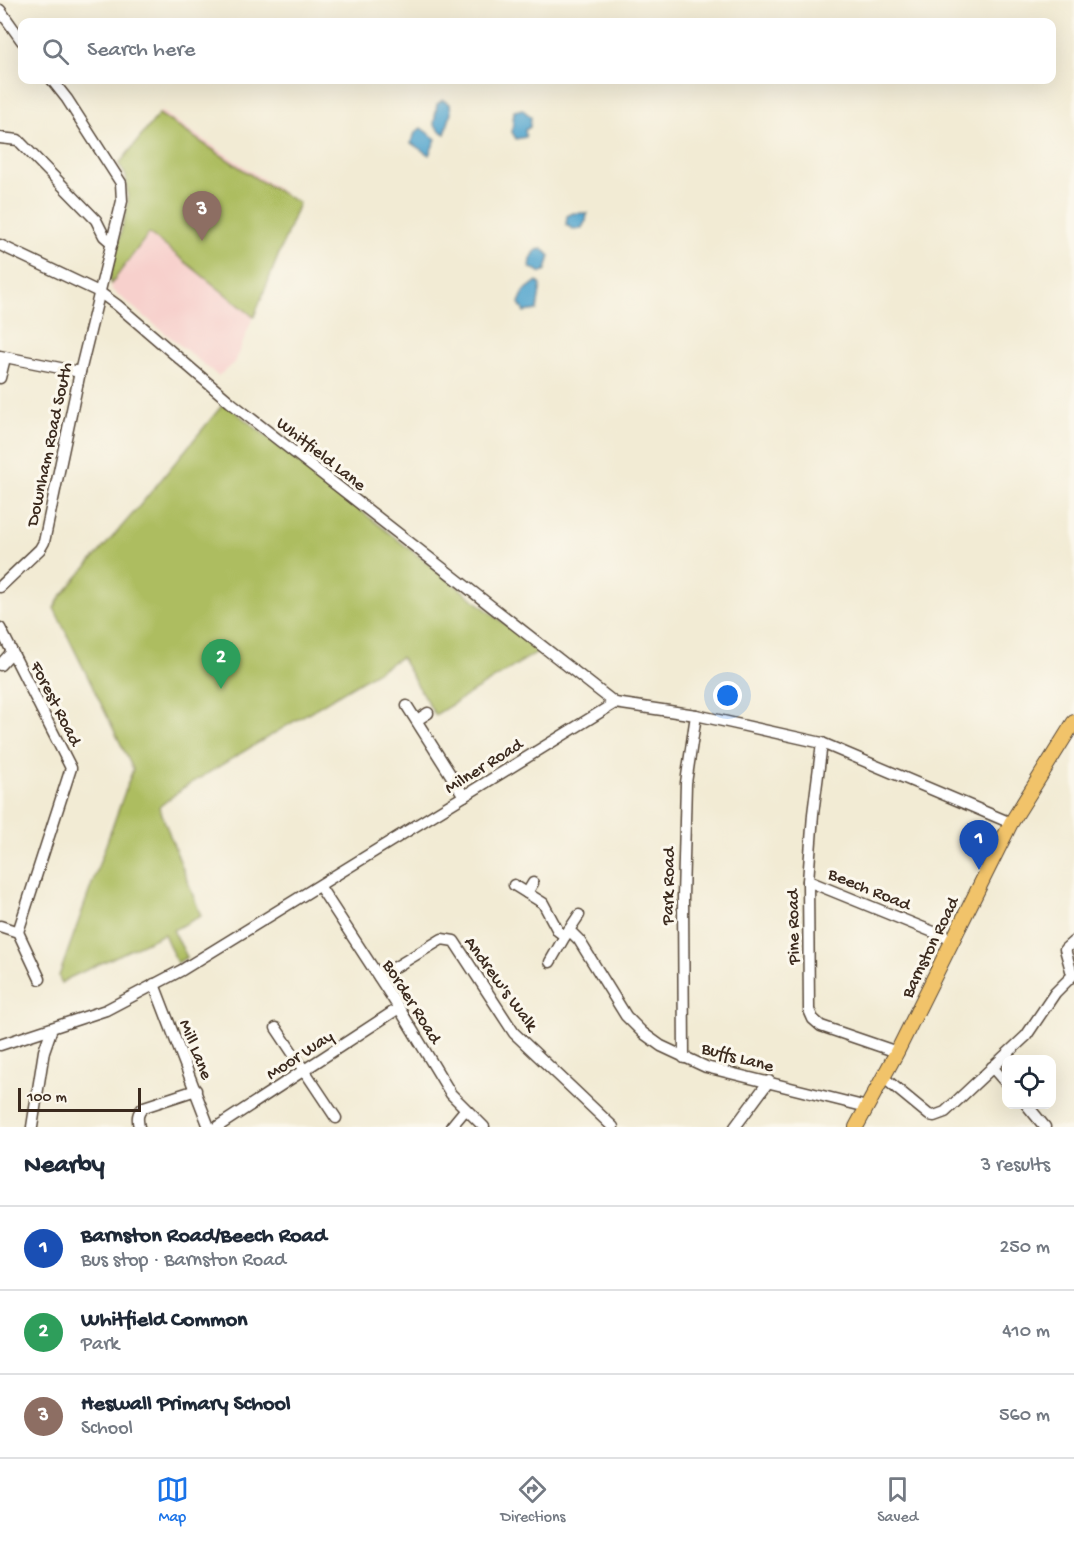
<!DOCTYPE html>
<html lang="en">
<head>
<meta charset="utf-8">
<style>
	body { margin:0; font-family:"Gochi Hand",sans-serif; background:#f2f2f3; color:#1f2937 }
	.controls { position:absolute; right:18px; bottom:18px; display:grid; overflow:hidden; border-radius:12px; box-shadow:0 6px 24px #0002 }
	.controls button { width:54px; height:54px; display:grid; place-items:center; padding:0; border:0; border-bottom:2px solid #e0e1e3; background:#fff; color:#1f2937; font:30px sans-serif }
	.scale { position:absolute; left:18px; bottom:15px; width:123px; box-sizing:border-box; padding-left:6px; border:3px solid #3b2a1e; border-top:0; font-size:16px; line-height:21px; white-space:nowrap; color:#3b2a1e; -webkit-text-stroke:4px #fbf7ec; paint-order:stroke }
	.you { position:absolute; left:728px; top:696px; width:21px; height:21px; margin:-15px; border:4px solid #fff; border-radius:50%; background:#1a73e8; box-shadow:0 0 0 9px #1a73e833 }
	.badge { display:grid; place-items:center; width:39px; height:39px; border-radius:50%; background:#1a73e8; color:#fff; font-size:20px; font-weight:700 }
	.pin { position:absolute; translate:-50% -50px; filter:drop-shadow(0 2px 3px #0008) }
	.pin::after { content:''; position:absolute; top:32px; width:21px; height:18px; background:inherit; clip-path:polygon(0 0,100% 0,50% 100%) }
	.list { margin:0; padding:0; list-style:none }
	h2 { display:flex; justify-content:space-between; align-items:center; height:78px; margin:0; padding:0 24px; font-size:26px }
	h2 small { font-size:20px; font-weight:400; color:#747a83 }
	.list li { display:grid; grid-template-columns:39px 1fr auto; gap:18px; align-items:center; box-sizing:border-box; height:84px; padding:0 24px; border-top:2px solid #e0e1e3 }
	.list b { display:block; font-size:22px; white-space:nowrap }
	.list p { margin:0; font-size:20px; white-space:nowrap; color:#747a83 }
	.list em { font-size:20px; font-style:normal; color:#747a83 }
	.icon { flex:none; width:33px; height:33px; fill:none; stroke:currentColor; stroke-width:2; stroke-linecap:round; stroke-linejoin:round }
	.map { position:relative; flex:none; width:1074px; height:1127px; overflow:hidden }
	.search { position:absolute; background:#fff; box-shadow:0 6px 24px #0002; left:18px; right:18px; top:18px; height:66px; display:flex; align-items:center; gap:15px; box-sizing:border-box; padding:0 21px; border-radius:12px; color:#747a83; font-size:22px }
	.sheet { height:330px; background:#fff }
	nav { display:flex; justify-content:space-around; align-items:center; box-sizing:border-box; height:84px; border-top:2px solid #e0e1e3; background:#fff; font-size:16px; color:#747a83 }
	nav a { display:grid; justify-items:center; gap:3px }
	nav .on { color:#1a73e8 }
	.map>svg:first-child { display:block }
</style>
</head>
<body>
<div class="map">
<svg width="1074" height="1127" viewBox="0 0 1074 1127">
	<rect width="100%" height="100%" fill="#fbf7ec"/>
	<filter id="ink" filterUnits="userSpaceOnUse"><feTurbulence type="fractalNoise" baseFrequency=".0167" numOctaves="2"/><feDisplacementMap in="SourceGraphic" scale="12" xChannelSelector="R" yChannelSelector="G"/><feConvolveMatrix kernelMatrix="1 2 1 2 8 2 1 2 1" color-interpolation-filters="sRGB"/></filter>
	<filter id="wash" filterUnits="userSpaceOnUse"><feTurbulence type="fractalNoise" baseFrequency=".008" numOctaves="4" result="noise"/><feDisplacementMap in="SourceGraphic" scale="24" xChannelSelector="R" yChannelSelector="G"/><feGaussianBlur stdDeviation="1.35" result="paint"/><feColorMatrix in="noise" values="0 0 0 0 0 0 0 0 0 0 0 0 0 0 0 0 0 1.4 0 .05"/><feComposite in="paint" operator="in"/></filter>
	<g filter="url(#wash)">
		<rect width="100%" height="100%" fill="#f2ebd4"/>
		<polygon fill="#f7d0cc" points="161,111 299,203 235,362 218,376 112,290 110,278 128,202 126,176 119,164"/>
		<g fill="#adbd60" stroke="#74743f" stroke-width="1.5">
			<polygon points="159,114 257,179 299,203 254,317 149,233 111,284 110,278 128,202 126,176 119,164"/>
			<polygon points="224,403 539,651 435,715 401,657 183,788 159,807 201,916 173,930 187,957 177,963 164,934 69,978 61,983 59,976 133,769 54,608 61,596 137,509"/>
		</g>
		<g fill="#51a4cd" stroke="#466776" stroke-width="1.5">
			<polygon points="443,100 450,104 451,113 445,134 440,131 434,124 437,104"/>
			<polygon points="522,109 531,117 530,127 525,130 526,137 516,139 512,132 514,111"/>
			<polygon points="421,128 436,139 429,155 411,143 415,133"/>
			<polygon points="573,213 587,213 586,221 581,229 573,229 566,225 567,216"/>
			<polygon points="543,249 550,256 546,270 541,273 537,270 530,268 531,259 536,250"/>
			<polygon points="537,281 541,285 537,310 524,312 519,303 524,291"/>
		</g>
	</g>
	<g filter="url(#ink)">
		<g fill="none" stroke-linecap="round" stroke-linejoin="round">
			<g stroke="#564739" stroke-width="13">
				<g id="minor">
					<polyline points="0,10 22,41"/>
					<polyline points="0,138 18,140 96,220 104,236 112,243"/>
					<polyline points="0,245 99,292 117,305 230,402 615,703"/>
					<polyline points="0,356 80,372"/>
					<polyline points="0,378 5,358"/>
					<polyline points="0,587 40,549 44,542 80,372 122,201 121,183 67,99 52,80"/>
					<polyline points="0,628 71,768 18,932"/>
					<polyline points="0,665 12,652"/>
					<polyline points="407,706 464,796"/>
					<polyline points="417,720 428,713"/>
					<polyline points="822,743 813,814 808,881 809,1010 813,1019 821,1026 897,1052"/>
					<polyline points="808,881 953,940"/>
					<polyline points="514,885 543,903 558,931 565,936 569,930"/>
					<polyline points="320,887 399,1008 451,1094 484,1127"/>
					<polyline points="527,893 533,883"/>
					<polyline points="579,915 569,930 579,940 626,1016 643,1033 661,1046 706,1067 867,1107"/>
					<polyline points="0,926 18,932 40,979"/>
					<polyline points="550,962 565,936"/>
					<polyline points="1072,974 1065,949 1074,941"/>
					<polyline points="379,977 442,939 454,941 514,1033 613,1127"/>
					<polyline points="154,984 209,1127"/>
					<polyline points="276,1028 336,1118"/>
					<polyline points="0,1045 106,1010 182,970 615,703 696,715 822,743 1011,823"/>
					<polyline points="684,1058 683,897 686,783 696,715"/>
					<polyline points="992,1067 1006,1083"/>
					<polyline points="884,1078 929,1115 934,1116 945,1112 1026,1036 1055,993 1074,974"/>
					<polyline points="1026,1104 1045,1127"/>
					<polyline points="32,1127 44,1051 52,1028"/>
					<path d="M 139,1127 C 137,1118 137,1113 144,1107 L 196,1090"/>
					<polyline points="217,1127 399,1008"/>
					<polyline points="451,1127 465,1110"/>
					<polyline points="735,1127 769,1081"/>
				</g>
			</g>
			<g stroke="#564739" stroke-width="16">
				<polyline id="major" points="856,1127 897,1052 1011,823 1074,722"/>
			</g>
			<use href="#minor" stroke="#fff" stroke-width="10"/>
			<use href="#major" stroke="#f1c36a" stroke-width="14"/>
		</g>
	</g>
	<g text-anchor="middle" stroke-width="6" stroke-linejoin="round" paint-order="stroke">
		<g font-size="18" fill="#3b2a1e" stroke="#fbf7ec">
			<text transform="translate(48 444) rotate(-78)" y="6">Downham Road South</text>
			<text transform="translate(322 453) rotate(38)" y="6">Whitfield Lane</text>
			<text transform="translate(57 703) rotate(63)" y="6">Forest Road</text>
			<text transform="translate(483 765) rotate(-32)" y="6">Milner Road</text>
			<text transform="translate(667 886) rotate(-89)" y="6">Park Road</text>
			<text transform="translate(870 888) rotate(22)" y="6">Beech Road</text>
			<text transform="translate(792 927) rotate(-91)" y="6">Pine Road</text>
			<text transform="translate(929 947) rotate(-64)" y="6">Barnston Road</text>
			<text transform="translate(502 983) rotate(54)" y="6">Andrew's Walk</text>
			<text transform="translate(413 1001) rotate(58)" y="6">Border Road</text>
			<text transform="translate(197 1049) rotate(68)" y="6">Mill Lane</text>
			<text transform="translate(299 1054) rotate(-33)" y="6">Moor Way</text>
			<text transform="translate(738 1056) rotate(15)" y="6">Buffs Lane</text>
		</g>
	</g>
</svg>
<div class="controls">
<button><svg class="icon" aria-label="locate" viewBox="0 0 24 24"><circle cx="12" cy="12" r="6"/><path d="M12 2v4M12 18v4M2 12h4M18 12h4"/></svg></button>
</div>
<div class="scale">100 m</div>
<div class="you"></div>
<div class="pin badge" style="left:979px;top:870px;background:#1a4fb4">1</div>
<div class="pin badge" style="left:221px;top:689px;background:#2e9e5b">2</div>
<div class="pin badge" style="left:202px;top:241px;background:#8d6e63">3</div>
<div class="search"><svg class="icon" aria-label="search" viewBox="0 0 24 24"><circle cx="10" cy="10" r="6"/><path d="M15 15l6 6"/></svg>Search here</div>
</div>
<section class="sheet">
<h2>Nearby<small>3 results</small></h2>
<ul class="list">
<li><span class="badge" style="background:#1a4fb4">1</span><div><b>Barnston Road/Beech Road</b><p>Bus stop · Barnston Road</p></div><em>250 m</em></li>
<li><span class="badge" style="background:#2e9e5b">2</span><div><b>Whitfield Common</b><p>Park</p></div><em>410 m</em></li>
<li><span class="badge" style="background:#8d6e63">3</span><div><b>Heswall Primary School</b><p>School</p></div><em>560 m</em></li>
</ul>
</section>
<nav>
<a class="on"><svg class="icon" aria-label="map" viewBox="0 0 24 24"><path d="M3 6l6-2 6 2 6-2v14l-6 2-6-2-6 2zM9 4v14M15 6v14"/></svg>Map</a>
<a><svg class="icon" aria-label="directions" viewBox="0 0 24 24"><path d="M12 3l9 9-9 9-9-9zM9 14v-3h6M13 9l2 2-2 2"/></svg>Directions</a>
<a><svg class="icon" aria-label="saved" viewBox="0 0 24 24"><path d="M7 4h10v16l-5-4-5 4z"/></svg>Saved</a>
</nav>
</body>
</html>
